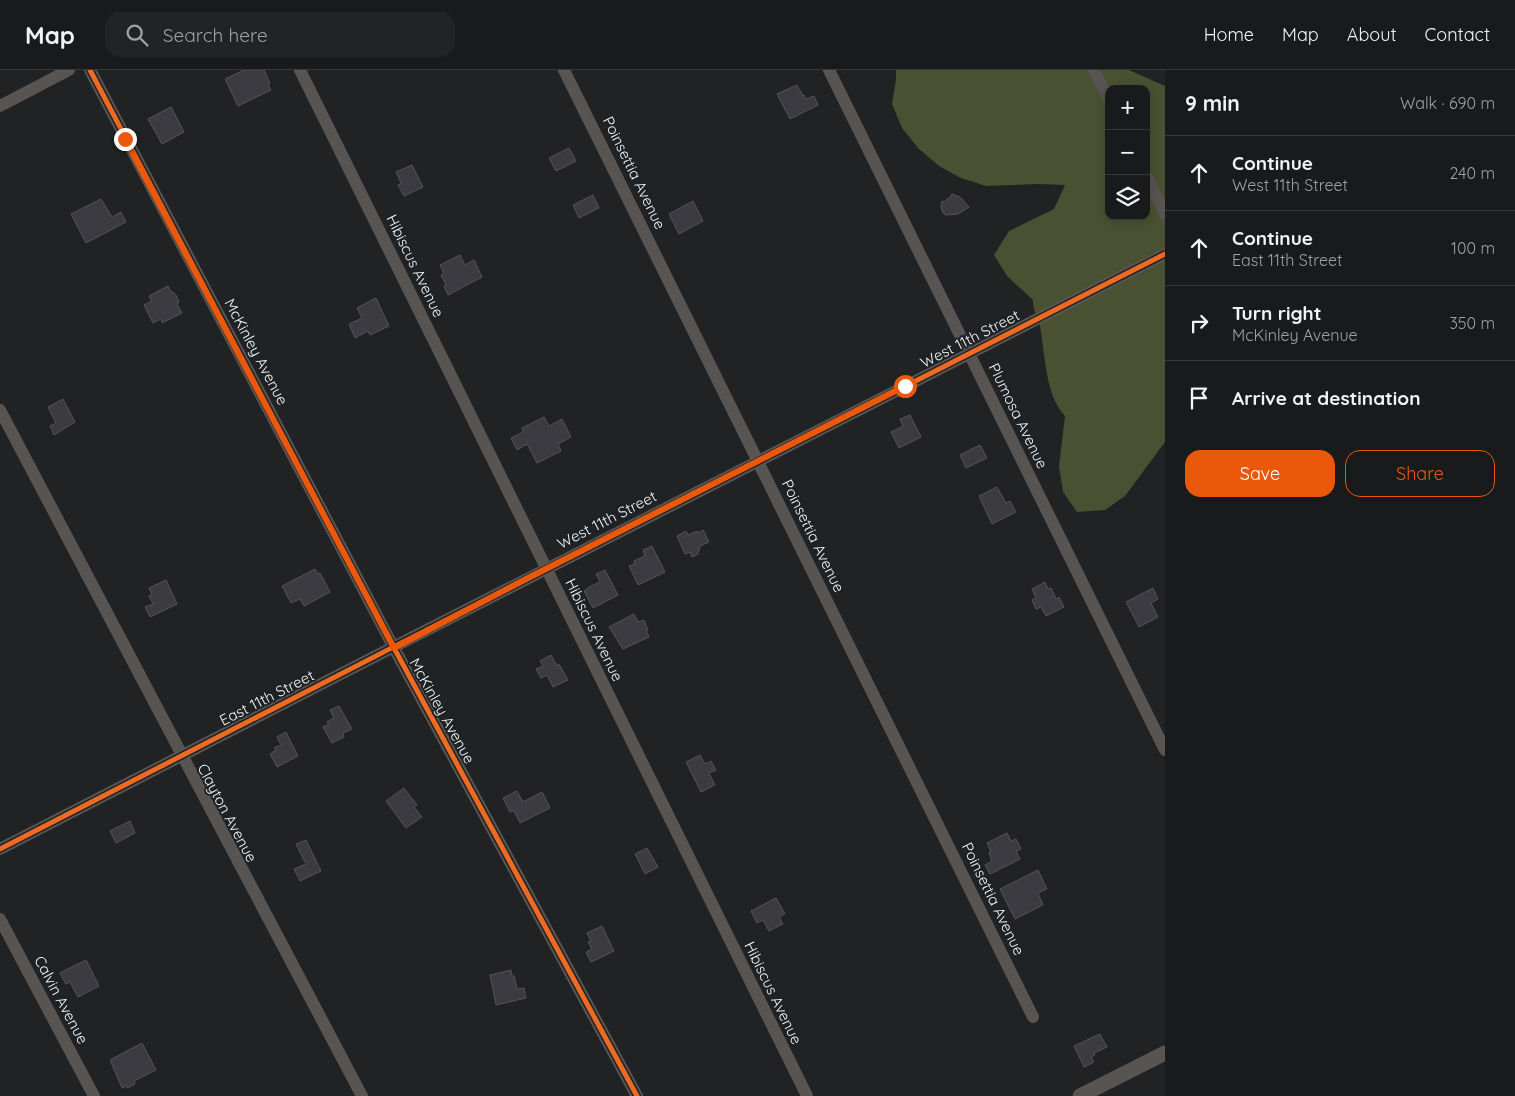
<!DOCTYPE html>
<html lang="en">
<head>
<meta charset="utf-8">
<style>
	body { margin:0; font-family:Quicksand,sans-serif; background:#212324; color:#f1f3f6 }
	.controls { position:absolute; right:15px; top:15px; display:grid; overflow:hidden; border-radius:10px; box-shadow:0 2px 12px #0003 }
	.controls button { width:45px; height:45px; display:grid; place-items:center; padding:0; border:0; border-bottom:1px solid #36383a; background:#181a1b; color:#f1f3f6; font:25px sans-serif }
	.stop { position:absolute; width:15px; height:15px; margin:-11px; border:4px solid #ea580c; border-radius:50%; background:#fff }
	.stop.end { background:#ea580c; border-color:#fff; box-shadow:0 1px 5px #0008 }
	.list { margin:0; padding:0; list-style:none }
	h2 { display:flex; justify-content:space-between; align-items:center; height:65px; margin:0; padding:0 20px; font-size:21px }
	h2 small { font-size:16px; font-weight:400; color:#9fa1a3 }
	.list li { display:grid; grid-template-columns:32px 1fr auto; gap:15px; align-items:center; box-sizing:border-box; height:75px; padding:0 20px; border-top:1px solid #36383a }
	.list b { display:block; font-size:19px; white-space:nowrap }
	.list p { margin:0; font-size:16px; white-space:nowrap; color:#9fa1a3 }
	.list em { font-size:16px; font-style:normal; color:#9fa1a3 }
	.actions { display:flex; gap:10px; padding:15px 20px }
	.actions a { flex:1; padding:11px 0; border:1px solid #ea580c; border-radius:15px; text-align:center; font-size:18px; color:#ea580c }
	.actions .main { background:#ea580c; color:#fff }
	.icon { flex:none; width:28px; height:28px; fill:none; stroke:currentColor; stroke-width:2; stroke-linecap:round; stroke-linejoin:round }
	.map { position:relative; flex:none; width:1165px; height:1026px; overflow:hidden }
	header { display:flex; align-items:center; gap:30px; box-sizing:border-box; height:70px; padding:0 25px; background:#181a1b; border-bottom:1px solid #36383a }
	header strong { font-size:24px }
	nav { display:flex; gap:28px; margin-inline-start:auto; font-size:18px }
	.search { width:350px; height:45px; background:#212324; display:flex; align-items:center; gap:12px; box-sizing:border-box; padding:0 18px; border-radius:15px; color:#9fa1a3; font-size:19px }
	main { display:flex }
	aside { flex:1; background:#181a1b }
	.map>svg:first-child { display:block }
</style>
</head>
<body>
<header>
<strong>Map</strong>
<div class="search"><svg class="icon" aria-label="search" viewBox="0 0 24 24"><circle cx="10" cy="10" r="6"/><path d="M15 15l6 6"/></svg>Search here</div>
<nav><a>Home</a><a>Map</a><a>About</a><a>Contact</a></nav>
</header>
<main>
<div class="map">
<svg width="1165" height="1026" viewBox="0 0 1165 1026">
	<rect width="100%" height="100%" fill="#202224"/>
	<path fill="#495132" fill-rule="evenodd" d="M 896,0 L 1129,0 L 1165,16 L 1165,372 L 1125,426 L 1105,440 L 1077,442 L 1063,422 L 1059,396 L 1065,346 C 1045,325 1045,283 1040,256 C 1038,247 1032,239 1033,230 L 1007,206 L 994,185 L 1009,161 L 1054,139 L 1065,115 L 1039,114 L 986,116 L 961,108 L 939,96 L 918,78 L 902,58 L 892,34 L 896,9 ZM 1109,19 L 1146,19 L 1146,146 L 1109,146 Z"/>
	<g fill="#3d3b42" stroke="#545456">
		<polygon points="244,0 264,0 270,13 268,14 271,20 238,36 225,9"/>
		<polygon points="797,15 803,26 804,25 806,29 814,26 818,35 790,49 777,24"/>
		<polygon points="171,37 184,62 162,74 148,49"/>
		<polygon points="569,78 576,91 556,101 549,88"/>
		<polygon points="412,95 423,117 404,126 398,115 401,113 396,102"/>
		<polygon points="952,124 960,127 969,137 958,144 946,145 943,143 941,137 942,131 945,132 948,128 949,129"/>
		<polygon points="593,125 599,138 579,148 573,135"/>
		<polygon points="101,129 112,147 121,142 126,152 86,173 71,144"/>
		<polygon points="693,131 703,151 679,164 669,144"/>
		<polygon points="460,185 465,195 474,190 482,207 448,225 444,216 446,215 441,205 444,204 440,195"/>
		<polygon points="168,216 171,222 173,222 176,225 179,232 177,234 182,243 162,253 161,249 153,253 144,235 152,231 149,226"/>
		<polygon points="376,228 389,256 370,265 368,261 355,268 349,254 362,248 357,238"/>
		<polygon points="63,329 75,352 54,365 50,356 56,353 48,337"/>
		<polygon points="910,345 921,367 899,378 891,362 903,356 900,349"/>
		<polygon points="544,347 549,356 562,349 571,367 558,374 561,381 537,393 527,374 517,380 511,368 523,362 522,358"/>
		<polygon points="980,375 987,388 966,398 960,385"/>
		<polygon points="997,417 1006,433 1010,431 1016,442 992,454 979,426"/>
		<polygon points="703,460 709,472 700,476 698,484 692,487 690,482 685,484 677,466 686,461 688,465 697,461 698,463"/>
		<polygon points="652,476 665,502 638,515 629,496 635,494 634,491 645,486 643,480"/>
		<polygon points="315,499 318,504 320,503 330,522 304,536 300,529 291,533 282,516"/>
		<polygon points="605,500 618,525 593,538 584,521 589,517 600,512 596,504"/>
		<polygon points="166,510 177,534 150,547 145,537 153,534 149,526 152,525 149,518"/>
		<polygon points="1045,512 1048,519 1051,518 1056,529 1059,527 1064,537 1046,546 1041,537 1036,539 1032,530 1036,528 1032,519"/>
		<polygon points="1153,518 1158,529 1151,533 1158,547 1139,557 1126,532"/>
		<polygon points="634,544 638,552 644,550 648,560 646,561 649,567 623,579 609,557"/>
		<polygon points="551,585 557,596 559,594 568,610 553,617 547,605 541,608 536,599 543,596 540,591"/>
		<polygon points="339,636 352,659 343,663 344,667 332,673 323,657 329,654 327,652 334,648 330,640"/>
		<polygon points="286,662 298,686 277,697 270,684 276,680 274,678 281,675 277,667"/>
		<polygon points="700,685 705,694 711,691 716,700 709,703 715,715 701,722 686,692"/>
		<polygon points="404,718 417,735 414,737 422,747 406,758 386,731"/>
		<polygon points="517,721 523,732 542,722 550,738 520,753 514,741 510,742 503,728"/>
		<polygon points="130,751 135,763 116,773 110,761"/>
		<polygon points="1007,763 1011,771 1016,769 1021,779 1016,781 1020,789 990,804 985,795 992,791 989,783 991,782 987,773"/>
		<polygon points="306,770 321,801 300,811 294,799 306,794 296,774"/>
		<polygon points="647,778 658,797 645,804 635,784"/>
		<polygon points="1038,800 1047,819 1038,823 1043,835 1015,849 1000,819"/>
		<polygon points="776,828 785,844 779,847 783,854 769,861 763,850 757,853 751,841"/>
		<polygon points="602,856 614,881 591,892 586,882 592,879 588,872 591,871 587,863"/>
		<polygon points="86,890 99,916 78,927 70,912 66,914 60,903"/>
		<polygon points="511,900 512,906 514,906 517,919 524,918 526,928 496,935 490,905"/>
		<polygon points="1100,964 1107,977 1094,983 1095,985 1091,987 1094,992 1084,997 1074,976"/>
		<polygon points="142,973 156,1000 134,1011 135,1014 127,1018 126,1016 122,1018 110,990"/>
	</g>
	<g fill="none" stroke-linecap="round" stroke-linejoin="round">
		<g stroke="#585452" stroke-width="12">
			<polyline points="90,0 394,578 637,1026"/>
			<polyline points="300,0 807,1026"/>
			<polyline points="564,0 1033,947"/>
			<polyline points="829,0 1165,680"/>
			<polyline points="1094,0 1109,30"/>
			<polyline points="0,36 69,0"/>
			<polyline points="1146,106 1165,144"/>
			<polyline points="0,340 362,1026"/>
			<path d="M 0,779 C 388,580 775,380 1165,184"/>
			<polyline points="0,849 94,1026"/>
		</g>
		<polyline stroke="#585452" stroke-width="15" points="1080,1026 1165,983"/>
		<g stroke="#1f2225" stroke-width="8">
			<g id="cycleway">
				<polyline points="90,0 394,578 637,1026"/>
				<path d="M 0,779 C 388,580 775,380 1165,184"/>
			</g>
		</g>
		<use href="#cycleway" stroke="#ed6a23" stroke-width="5"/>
	</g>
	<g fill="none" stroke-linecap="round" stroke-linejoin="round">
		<polyline stroke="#ea580c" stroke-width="6" points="125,69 394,578 528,508 905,316"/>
	</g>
	<g text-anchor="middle" stroke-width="4" stroke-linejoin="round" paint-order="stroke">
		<g font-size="15" fill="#f2f4f6" stroke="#1f2225">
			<text transform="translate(634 103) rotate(64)" y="5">Poinsettia Avenue</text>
			<text transform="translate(415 196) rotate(64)" y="5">Hibiscus Avenue</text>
			<text transform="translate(970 269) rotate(-27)" y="5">West 11th Street</text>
			<text transform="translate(256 282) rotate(62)" y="5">McKinley Avenue</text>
			<text transform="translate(1018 346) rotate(64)" y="5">Plumosa Avenue</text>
			<text transform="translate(607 450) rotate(-27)" y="5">West 11th Street</text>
			<text transform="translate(813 466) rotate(64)" y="5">Poinsettia Avenue</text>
			<text transform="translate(594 560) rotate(64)" y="5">Hibiscus Avenue</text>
			<text transform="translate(267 628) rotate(-27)" y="5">East 11th Street</text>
			<text transform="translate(442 641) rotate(61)" y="5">McKinley Avenue</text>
			<text transform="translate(227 743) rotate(62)" y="5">Clayton Avenue</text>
			<text transform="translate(993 829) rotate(64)" y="5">Poinsettia Avenue</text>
			<text transform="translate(773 923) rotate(64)" y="5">Hibiscus Avenue</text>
			<text transform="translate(61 930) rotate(62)" y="5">Calvin Avenue</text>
		</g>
	</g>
</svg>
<div class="controls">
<button>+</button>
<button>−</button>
<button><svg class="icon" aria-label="layers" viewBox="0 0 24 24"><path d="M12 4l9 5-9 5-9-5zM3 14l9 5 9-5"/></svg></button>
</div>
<div class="stop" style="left:905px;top:316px"></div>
<div class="stop end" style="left:125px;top:69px"></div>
</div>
<aside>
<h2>9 min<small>Walk · 690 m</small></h2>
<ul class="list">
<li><svg class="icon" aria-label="ahead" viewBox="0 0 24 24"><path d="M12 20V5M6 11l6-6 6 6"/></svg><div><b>Continue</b><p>West 11th Street</p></div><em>240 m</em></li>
<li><svg class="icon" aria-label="ahead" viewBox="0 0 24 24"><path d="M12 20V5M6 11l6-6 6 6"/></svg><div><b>Continue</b><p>East 11th Street</p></div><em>100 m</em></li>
<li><svg class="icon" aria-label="right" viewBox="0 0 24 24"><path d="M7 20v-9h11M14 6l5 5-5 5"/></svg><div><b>Turn right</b><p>McKinley Avenue</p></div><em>350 m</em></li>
<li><svg class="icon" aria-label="arrive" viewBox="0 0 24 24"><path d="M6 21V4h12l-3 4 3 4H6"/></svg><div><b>Arrive at destination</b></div></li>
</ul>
<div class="actions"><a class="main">Save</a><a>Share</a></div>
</aside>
</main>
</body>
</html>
